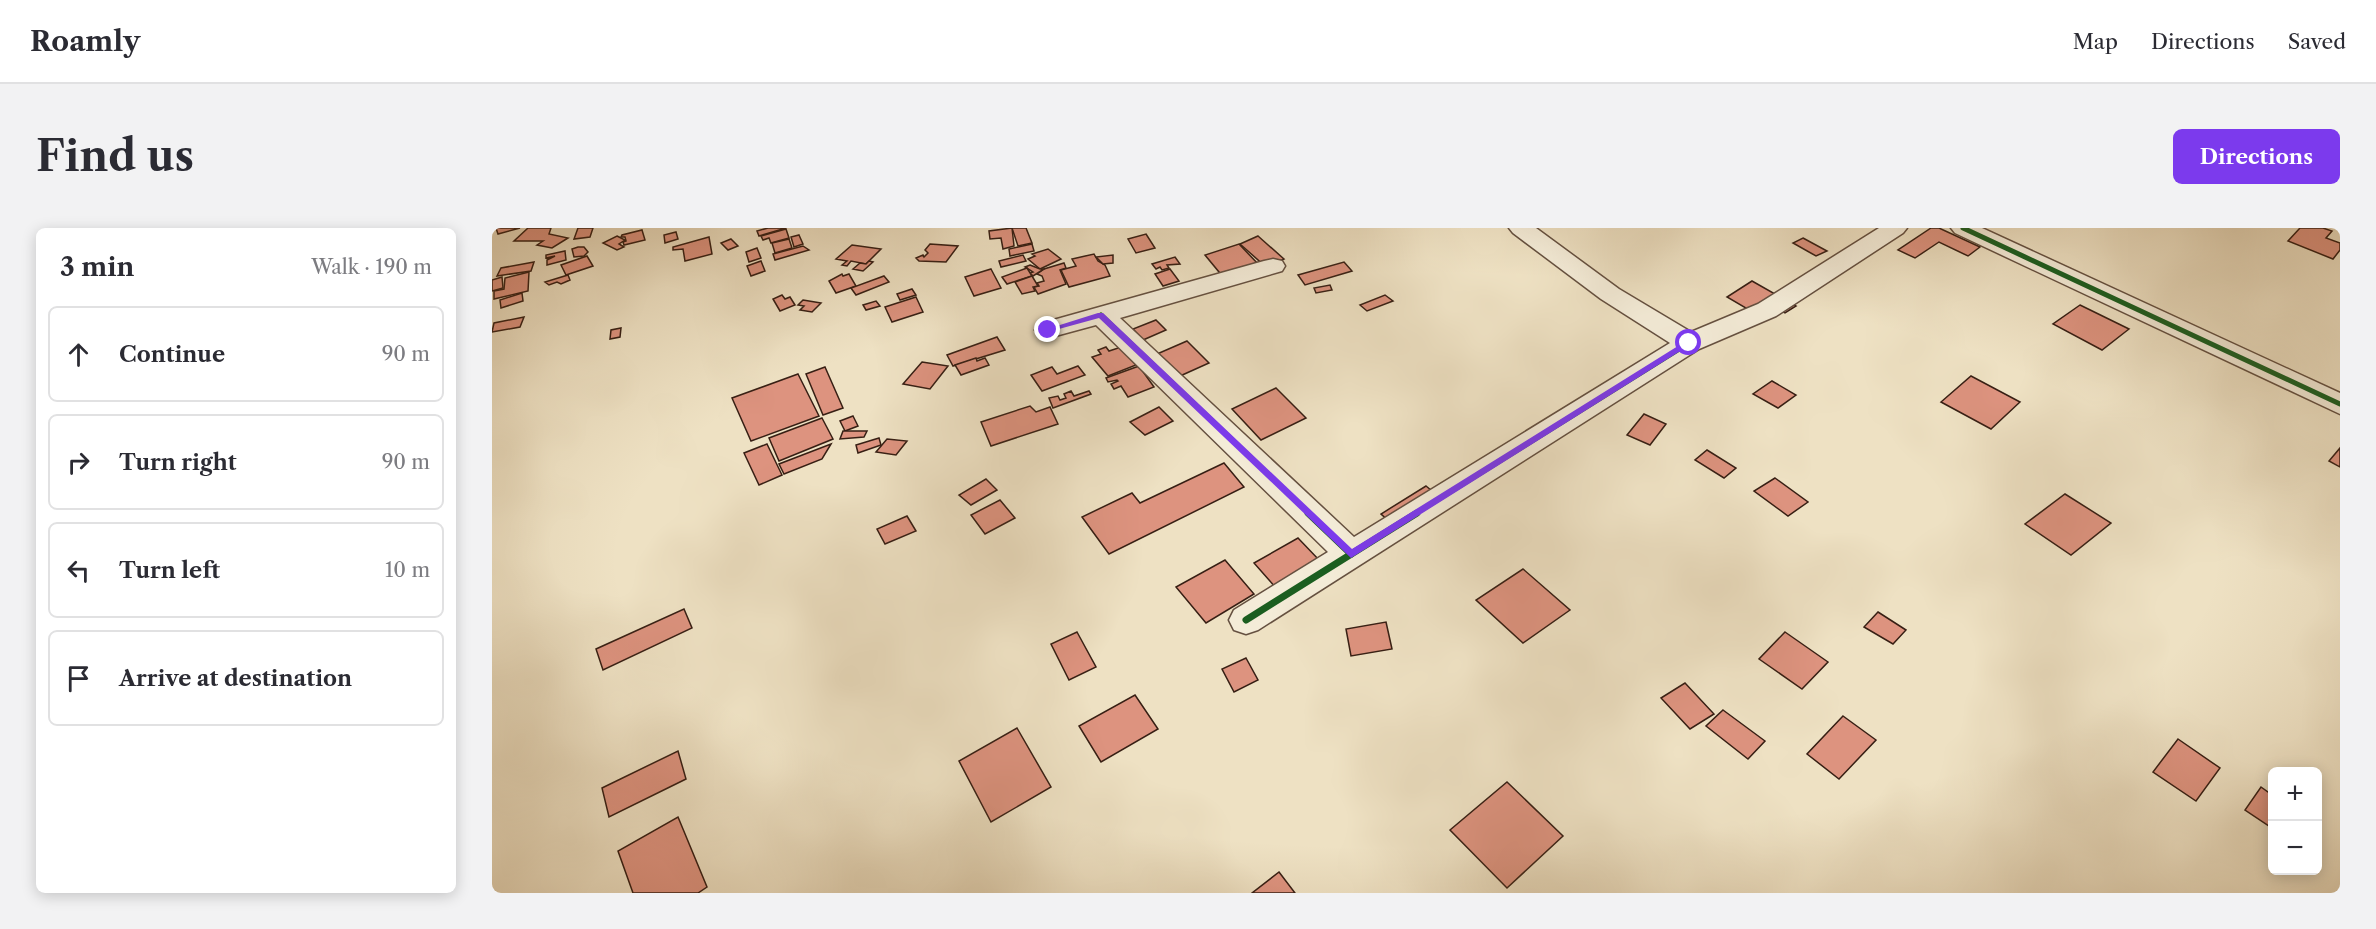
<!DOCTYPE html>
<html lang="en">
<head>
<meta charset="utf-8">
<style>
	body { margin:0; font-family:"Libre Caslon Text",serif; background:#f2f2f3; color:#2b2b33 }
	.controls { position:absolute; right:18px; bottom:18px; display:grid; overflow:hidden; border-radius:9px; box-shadow:0 3px 15px #0003 }
	.controls button { width:54px; height:54px; display:grid; place-items:center; padding:0; border:0; border-bottom:2px solid #e1e1e2; background:#fff; color:#2b2b33; font:30px sans-serif }
	.stop { position:absolute; width:18px; height:18px; margin:-14px; border:4px solid #7c3aed; border-radius:50%; background:#fff }
	.stop.end { background:#7c3aed; border-color:#fff; box-shadow:0 2px 6px #0008 }
	.list { margin:0; padding:0; list-style:none }
	h2 { display:flex; justify-content:space-between; align-items:center; height:78px; margin:0; padding:0 24px; font-size:26px }
	h2 small { font-size:20px; font-weight:400; color:#7c7c81 }
	.list li { display:grid; grid-template-columns:39px 1fr auto; gap:18px; align-items:center; box-sizing:border-box; height:96px; margin:0 12px 12px; padding:0 12px; border:2px solid #e1e1e2; border-radius:9px }
	.list b { display:block; font-size:22px; white-space:nowrap }
	.list em { font-size:20px; font-style:normal; color:#7c7c81 }
	.icon { flex:none; width:33px; height:33px; fill:none; stroke:currentColor; stroke-width:2; stroke-linecap:round; stroke-linejoin:round }
	.map { position:relative; flex:none; width:1848px; height:665px; overflow:hidden; border-radius:9px }
	header { display:flex; align-items:center; gap:36px; box-sizing:border-box; height:84px; padding:0 30px; background:#fff; border-bottom:2px solid #e1e1e2 }
	header strong { font-size:28px }
	nav { display:flex; gap:33px; margin-inline-start:auto; font-size:21px }
	.intro { display:flex; align-items:center; justify-content:space-between; box-sizing:border-box; height:144px; padding:0 36px }
	h1 { margin:0; font-size:42px }
	.button { padding:15px 27px; border-radius:9px; background:#7c3aed; color:#fff; font-size:21px; font-weight:700 }
	main { display:flex; gap:36px; padding:0 36px }
	aside { flex:1; background:#fff; border-radius:9px; box-shadow:0 3px 15px #0003 }
	.map>svg:first-child { display:block }
</style>
</head>
<body>
<header>
<strong>Roamly</strong>
<nav><a>Map</a><a>Directions</a><a>Saved</a></nav>
</header>
<div class="intro"><h1>Find us</h1><a class="button">Directions</a></div>
<main>
<aside>
<h2>3 min<small>Walk · 190 m</small></h2>
<ul class="list">
<li><svg class="icon" aria-label="ahead" viewBox="0 0 24 24"><path d="M12 20V5M6 11l6-6 6 6"/></svg><div><b>Continue</b></div><em>90 m</em></li>
<li><svg class="icon" aria-label="right" viewBox="0 0 24 24"><path d="M7 20v-9h11M14 6l5 5-5 5"/></svg><div><b>Turn right</b></div><em>90 m</em></li>
<li><svg class="icon" aria-label="left" viewBox="0 0 24 24"><path d="M17 20v-9H6M10 6l-5 5 5 5"/></svg><div><b>Turn left</b></div><em>10 m</em></li>
<li><svg class="icon" aria-label="arrive" viewBox="0 0 24 24"><path d="M6 21V4h12l-3 4 3 4H6"/></svg><div><b>Arrive at destination</b></div></li>
</ul>
</aside>
<div class="map">
<svg width="1848" height="665" viewBox="0 0 1848 665">
	<rect width="100%" height="100%" fill="#eee1c3"/>
	<filter id="stains"><feTurbulence type="fractalNoise" baseFrequency=".00333" numOctaves="4"/><feColorMatrix values="0 0 0 0 .2 0 0 0 0 .09 0 0 0 0 .02 0 0 0 .5 -.17"/></filter>
	<radialGradient id="worn" r=".72"><stop offset=".6" stop-color="#630" stop-opacity="0"/><stop offset="1" stop-color="#630" stop-opacity=".3"/></radialGradient>
	<g fill="#dd937f" stroke="#371f14" stroke-width="1.5">
		<polygon points="4,0 28,0 6,6"/>
		<polygon points="36,0 59,0 57,6 76,10 60,20 45,17 51,13 22,13"/>
		<polygon points="86,0 101,0 98,9 82,11"/>
		<polygon points="276,0 294,0 267,8 265,3"/>
		<polygon points="520,0 534,0 540,15 526,18"/>
		<polygon points="520,0 522,18 511,21 509,10 498,11 497,3"/>
		<polygon points="1439,0 1447,0 1488,19 1476,28 1447,14 1423,30 1406,22"/>
		<polygon points="1808,0 1831,0 1840,3 1834,10 1848,15 1848,22 1841,31 1796,13"/>
		<polygon points="294,1 297,10 279,15 277,10 271,12 269,8"/>
		<polygon points="150,2 153,12 132,17 131,14 134,13 133,9 129,9 130,7"/>
		<polygon points="184,4 186,11 173,15 172,7"/>
		<polygon points="654,6 663,20 644,25 636,11"/>
		<polygon points="307,7 311,16 302,19 299,9"/>
		<polygon points="125,8 133,12 127,16 132,19 125,22 111,15"/>
		<polygon points="766,8 792,31 774,39 748,16"/>
		<polygon points="217,9 220,26 193,33 191,21 181,22 181,19"/>
		<polygon points="1311,10 1335,23 1324,28 1301,15"/>
		<polygon points="239,11 246,18 236,22 229,15"/>
		<polygon points="297,11 300,20 283,25 280,15"/>
		<polygon points="438,16 466,18 454,34 427,33 424,30 431,27 432,29 436,25 433,22"/>
		<polygon points="540,16 542,23 518,28 517,21"/>
		<polygon points="747,16 767,37 732,50 713,27"/>
		<polygon points="360,17 389,21 374,36 359,33 355,38 350,37 355,33 344,31"/>
		<polygon points="311,18 317,22 283,32 281,26"/>
		<polygon points="86,19 92,19 96,24 92,28 82,29 80,21"/>
		<polygon points="265,20 269,30 257,34 254,24"/>
		<polygon points="556,21 569,31 548,41 536,31 543,28 540,26"/>
		<polygon points="73,23 74,32 55,37 55,32 63,28 54,30 54,27"/>
		<polygon points="602,26 606,33 613,37 618,48 577,59 569,42 584,38 580,31"/>
		<polygon points="531,27 534,33 509,39 507,33"/>
		<polygon points="621,27 621,35 611,36 604,29"/>
		<polygon points="95,28 101,38 74,47 69,37"/>
		<polygon points="683,29 688,36 675,37 677,40 670,42 668,39 664,41 660,36"/>
		<polygon points="269,33 273,43 259,48 255,38"/>
		<polygon points="377,33 381,34 371,43 361,41 368,35 374,36"/>
		<polygon points="42,34 39,43 5,48 9,40"/>
		<polygon points="852,34 860,43 813,57 806,47"/>
		<polygon points="572,35 574,40 568,42 574,56 546,66 542,59 547,58 545,55 552,53 550,48 545,46 552,41"/>
		<polygon points="538,37 548,41 552,41 541,48 538,45 541,44 533,39"/>
		<polygon points="535,40 540,48 515,56 510,49"/>
		<polygon points="499,41 509,60 482,68 473,49"/>
		<polygon points="678,41 687,53 671,58 663,46"/>
		<polygon points="37,44 36,63 2,71 2,63 12,61 13,50"/>
		<polygon points="350,46 351,48 357,46 364,58 344,65 337,53"/>
		<polygon points="76,47 78,52 69,56 65,54 57,57 53,54"/>
		<polygon points="392,48 397,54 364,67 359,60"/>
		<polygon points="540,48 546,58 541,59 543,63 530,66 523,54"/>
		<polygon points="10,49 11,60 0,63 0,52"/>
		<polygon points="1260,53 1304,78 1293,85 1284,80 1269,89 1235,69"/>
		<polygon points="838,57 840,62 824,65 822,60"/>
		<polygon points="420,61 424,67 408,72 405,66"/>
		<polygon points="30,65 31,73 9,80 8,72"/>
		<polygon points="290,67 293,71 298,69 303,77 288,83 281,71"/>
		<polygon points="893,67 901,73 875,83 868,77"/>
		<polygon points="424,69 431,84 400,94 393,79"/>
		<polygon points="311,72 329,75 320,84 308,82 312,78 306,77"/>
		<polygon points="384,73 388,78 374,82 371,77"/>
		<polygon points="1588,77 1637,101 1610,122 1561,96"/>
		<polygon points="32,89 28,99 0,104 2,95"/>
		<polygon points="664,92 674,102 651,112 641,101"/>
		<polygon points="129,100 128,109 118,111 119,102"/>
		<polygon points="505,109 513,122 461,138 455,127"/>
		<polygon points="695,113 717,135 688,148 665,126"/>
		<polygon points="614,119 617,123 629,119 644,137 616,148 600,129 609,126 606,122"/>
		<polygon points="484,130 485,133 493,130 497,137 469,147 463,137"/>
		<polygon points="430,134 456,138 438,161 411,156"/>
		<polygon points="586,138 593,147 550,163 539,147 560,139 565,146"/>
		<polygon points="647,138 662,159 636,169 629,158 622,161 619,156 626,153 625,152 616,154 614,150"/>
		<polygon points="333,139 351,180 331,187 314,146"/>
		<polygon points="306,146 327,188 259,213 240,170"/>
		<polygon points="1479,148 1528,174 1499,201 1449,174"/>
		<polygon points="1280,153 1304,167 1286,180 1261,166"/>
		<polygon points="784,160 814,190 769,212 740,181"/>
		<polygon points="579,163 582,168 597,163 599,166 561,180 557,170 566,168 568,172 574,170 572,166"/>
		<polygon points="538,178 544,184 558,179 566,196 499,218 489,194"/>
		<polygon points="667,179 681,193 653,207 638,194"/>
		<polygon points="1152,186 1174,196 1158,217 1135,207"/>
		<polygon points="361,188 366,198 353,203 348,193"/>
		<polygon points="330,190 341,211 287,233 277,210"/>
		<polygon points="351,203 375,203 372,209 348,211"/>
		<polygon points="387,210 389,217 366,225 364,217"/>
		<polygon points="395,211 415,213 404,227 384,224"/>
		<polygon points="275,216 290,247 267,257 252,225"/>
		<polygon points="339,216 330,231 292,246 287,236"/>
		<polygon points="1848,220 1848,239 1837,233"/>
		<polygon points="1215,222 1244,240 1232,250 1203,232"/>
		<polygon points="732,235 752,259 617,326 590,289 640,265 648,275"/>
		<polygon points="1283,250 1316,274 1296,288 1262,263"/>
		<polygon points="494,251 505,262 479,277 467,267"/>
		<polygon points="934,258 951,272 906,301 889,286"/>
		<polygon points="1573,266 1619,295 1579,327 1533,296"/>
		<polygon points="508,272 523,290 493,306 479,287"/>
		<polygon points="415,288 424,303 393,316 385,301"/>
		<polygon points="806,310 829,334 784,360 762,335"/>
		<polygon points="733,332 762,366 714,395 684,359"/>
		<polygon points="1031,341 1078,382 1031,415 984,372"/>
		<polygon points="192,381 200,400 111,442 104,421"/>
		<polygon points="1386,384 1414,402 1401,416 1372,399"/>
		<polygon points="894,394 900,421 859,428 854,401"/>
		<polygon points="585,404 604,439 577,452 559,416"/>
		<polygon points="1293,404 1336,434 1310,461 1267,431"/>
		<polygon points="754,430 766,452 742,464 730,441"/>
		<polygon points="1193,455 1222,486 1198,501 1169,470"/>
		<polygon points="643,467 666,501 609,534 587,498"/>
		<polygon points="1231,482 1273,513 1256,531 1214,498"/>
		<polygon points="1351,488 1384,512 1347,551 1315,526"/>
		<polygon points="525,500 559,559 499,594 467,533"/>
		<polygon points="1686,511 1728,540 1704,573 1661,544"/>
		<polygon points="186,523 194,551 117,589 110,560"/>
		<polygon points="1015,554 1071,608 1015,660 958,602"/>
		<polygon points="1769,559 1780,567 1780,600 1753,582"/>
		<polygon points="186,589 215,659 206,665 141,665 126,623"/>
		<polygon points="787,644 803,665 760,665"/>
	</g>
	<g fill="none" stroke-linecap="round" stroke-linejoin="round">
		<g stroke="#655040" stroke-width="3">
			<g id="minor">
				<polygon points="1017,0 1044,0 1127,61 1199,104 1266,76 1387,0 1415,0 1411,5 1284,88 1207,121 766,402 754,406 742,402 737,392 742,382 836,324 604,97 556,110 547,108 543,102 547,96 772,33 781,31 790,33 793,38 790,43 628,90 862,309 1178,115 1109,71 1021,5"/>
				<polygon points="1459,0 1490,0 1848,165 1848,186 1463,5"/>
			</g>
		</g>
		<use href="#minor" fill="#f4ecd8" fill-rule="evenodd"/>
		<g stroke="#f4ecd8" stroke-width="8">
			<g id="cycleway-far1">
				<polyline points="1471,0 1848,176"/>
				<polyline points="609,87 818,286"/>
				<polyline points="923,286 1197,115"/>
			</g>
		</g>
		<g stroke="#f4ecd8" stroke-width="10">
			<g id="cycleway">
				<polyline points="816,285 859,326"/>
				<polyline points="754,392 925,285"/>
			</g>
		</g>
		<use href="#cycleway-far1" stroke="#1b5e20" stroke-width="5"/>
		<use href="#cycleway" stroke="#1b5e20" stroke-width="7"/>
	</g>
	<polygon fill="#7c3aed" points="606,85 611,85 860,321 1194,113 1201,115 859,330 607,90 556,104 552,102"/>
	<rect width="100%" height="100%" filter="url(#stains)"/>
	<rect width="100%" height="100%" fill="url(#worn)"/>
</svg>
<div class="controls">
<button>+</button>
<button>−</button>
</div>
<div class="stop" style="left:1197px;top:115px"></div>
<div class="stop end" style="left:556px;top:102px"></div>
</div>
</main>
</body>
</html>
